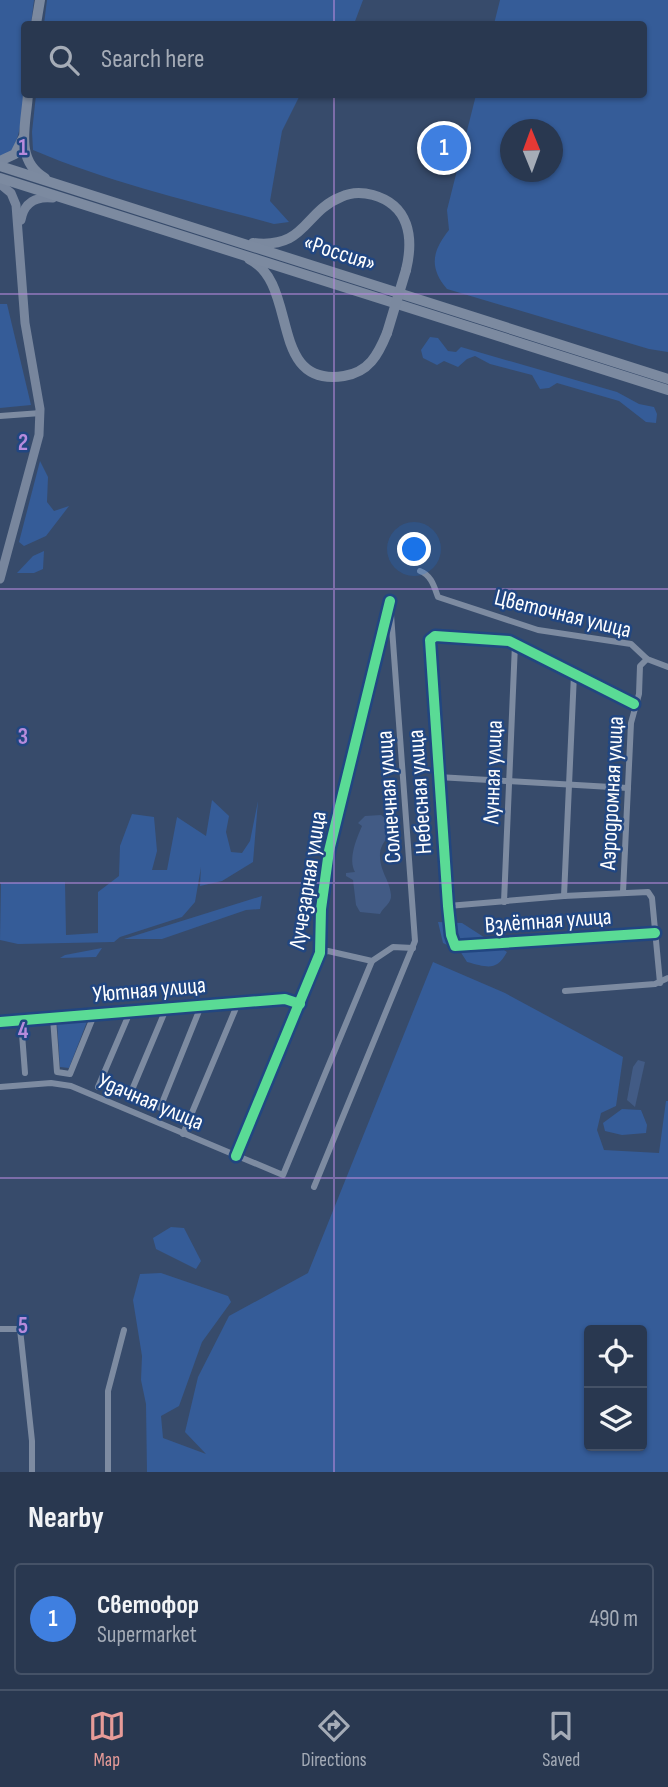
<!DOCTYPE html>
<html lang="en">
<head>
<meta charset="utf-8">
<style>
	body { margin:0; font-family:"Sofia Sans Condensed",sans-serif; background:#313f57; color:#f1f3f6 }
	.controls { position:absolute; right:21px; bottom:21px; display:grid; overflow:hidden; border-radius:7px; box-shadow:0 2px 5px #0004 }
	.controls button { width:63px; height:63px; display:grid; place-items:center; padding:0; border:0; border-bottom:2px solid #455267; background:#293850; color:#f1f3f6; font:35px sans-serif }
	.compass { position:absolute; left:500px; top:119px; width:63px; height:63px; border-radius:50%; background:#293850; box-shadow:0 2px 5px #0004; rotate:359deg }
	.you { position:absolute; left:415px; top:550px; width:24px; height:24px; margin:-18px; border:5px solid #fff; border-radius:50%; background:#1a73e8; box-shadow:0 0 0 10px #1a73e833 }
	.badge { display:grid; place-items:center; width:46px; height:46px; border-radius:50%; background:#e69b98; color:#fff; font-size:23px; font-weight:700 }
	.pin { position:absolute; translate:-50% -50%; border:4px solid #fff; box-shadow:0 2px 7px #0006 }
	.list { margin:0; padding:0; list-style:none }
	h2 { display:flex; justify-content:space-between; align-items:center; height:91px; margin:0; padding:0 28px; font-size:30px }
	h2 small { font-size:23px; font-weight:400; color:#a5acb7 }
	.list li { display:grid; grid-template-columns:46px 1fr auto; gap:21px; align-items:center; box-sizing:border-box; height:112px; margin:0 14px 14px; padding:0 14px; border:2px solid #455267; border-radius:7px }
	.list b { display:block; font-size:26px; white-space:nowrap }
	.list p { margin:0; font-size:23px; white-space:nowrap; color:#a5acb7 }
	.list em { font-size:23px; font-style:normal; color:#a5acb7 }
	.icon { flex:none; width:38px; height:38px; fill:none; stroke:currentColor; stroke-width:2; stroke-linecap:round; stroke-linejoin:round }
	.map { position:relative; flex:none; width:668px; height:1472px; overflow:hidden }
	.search { position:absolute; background:#293850; box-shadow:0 2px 5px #0004; left:21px; right:21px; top:21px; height:77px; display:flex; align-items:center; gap:18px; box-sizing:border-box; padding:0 24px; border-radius:7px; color:#a5acb7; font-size:26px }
	.sheet { height:217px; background:#293850 }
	nav { display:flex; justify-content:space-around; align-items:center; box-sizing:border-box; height:98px; border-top:2px solid #455267; background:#293850; font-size:19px; color:#a5acb7 }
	nav a { display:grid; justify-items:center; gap:4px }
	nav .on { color:#e69b98 }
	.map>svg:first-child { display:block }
</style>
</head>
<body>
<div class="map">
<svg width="668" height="1472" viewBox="0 0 668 1472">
	<rect width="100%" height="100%" fill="#374b6b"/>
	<g fill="#355c98" fill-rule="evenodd">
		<path d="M 0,0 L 34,0 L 31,24 L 24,24 C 24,59 29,125 10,154 L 0,157 Z"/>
		<polygon points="47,0 363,0 354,24 44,24"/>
		<path d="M 500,0 L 668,0 L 668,352 L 649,349 L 447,289 C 428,267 433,250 449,230 L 447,210 L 476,95 L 644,94 L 644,24 L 494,24 ZM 510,130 L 552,130 L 552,172 L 510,172 Z"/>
		<path d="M 36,95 L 300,95 L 282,131 L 270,201 L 289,222 L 274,224 C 194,202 110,183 33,150 L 32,132 Z"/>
		<polygon points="0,304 7,304 31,405 0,408"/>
		<polygon points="430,337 438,338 448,351 456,352 461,347 617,392 639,404 654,407 657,414 656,423 646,422 619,401 557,383 549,388 540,389 532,375 490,364 475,356 467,359 458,367 444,361 437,365 423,358 421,350"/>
		<polygon points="40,461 48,477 47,502 54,511 69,506 46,536 24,546 19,542"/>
		<polygon points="44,551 43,569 34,573 17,573 33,556"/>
		<polygon points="212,800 229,816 226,832 231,852 242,853 250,841 258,801 253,862 222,881 200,886 201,867 195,902 182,917 120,937 114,942 18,944 0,940 1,883 65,882 66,935 98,933 98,892 119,876 120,846 132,814 154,817 157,851 152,870 167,870 177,817 206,836"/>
		<polygon points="262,896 260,909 246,910 162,939 124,939"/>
		<path d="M 438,922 L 462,923 L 507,952 C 496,972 487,967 467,962 L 460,951 L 443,943 Z"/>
		<polygon points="102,948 96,957 60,958 65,955"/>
		<path d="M 433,962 L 505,993 L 623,1057 L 616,1106 L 601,1113 L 597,1130 L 604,1150 L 659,1153 L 666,1101 L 668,1101 L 668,1472 L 147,1472 L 146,1404 L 141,1380 L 142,1356 L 133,1300 L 140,1274 L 161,1273 L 228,1296 L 231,1302 L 202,1342 L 179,1406 L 161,1416 L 163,1438 L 206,1454 L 185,1432 L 198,1377 L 229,1316 L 308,1273 ZM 589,1330 L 642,1330 L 642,1446 L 589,1446 Z"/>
		<polygon points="86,1017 88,1019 69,1068 60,1067 57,1022 60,1019"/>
		<polygon points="622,1109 641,1110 647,1125 646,1133 622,1135 605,1131 603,1123"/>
		<polygon points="171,1227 184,1228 201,1261 196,1269 156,1249 153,1238"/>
	</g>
	<g fill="#425b85">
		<path d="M 381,815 C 403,831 382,836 380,853 C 379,871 390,880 391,895 C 392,903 383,907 380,914 L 360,912 L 356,905 L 353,880 L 346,876 L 346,873 L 355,872 C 348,859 356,840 362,826 L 358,823 L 365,816 Z"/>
		<polygon points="638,1060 645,1062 635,1107 627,1100 633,1067"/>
	</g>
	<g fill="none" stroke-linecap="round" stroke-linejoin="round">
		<g stroke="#7d8ba1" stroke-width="6">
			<polyline points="0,416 41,413"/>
			<path d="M 420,571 C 431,575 434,586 438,597 L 538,630 L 631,644 L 647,659 L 668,667"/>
			<polyline points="634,704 509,641 435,636 430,640 448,906 451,935 455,946 655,933"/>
			<polyline points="438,777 628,788"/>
			<polyline points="623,892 631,723 639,694 640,666 647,659"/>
			<polyline points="564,896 574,674"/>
			<polyline points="504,902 515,644"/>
			<polyline points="448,906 564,896 648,892 652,898 660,983"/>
			<polyline points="320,953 328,951 372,961 393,947 413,948"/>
			<polyline points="565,991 655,984 668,978"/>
			<polyline points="53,1018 57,1072 70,1074 94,1015"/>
			<polyline points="21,1021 25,1073"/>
			<polyline points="0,1022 285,999 300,1004"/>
			<polyline points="0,1087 51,1083 71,1086 283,1175 372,961"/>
			<polyline points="98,1087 130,1012"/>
			<polyline points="129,1097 166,1009"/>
			<polyline points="160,1108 201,1006"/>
			<polyline points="183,1134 238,1003"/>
			<polyline points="236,1156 320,953 321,909 329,851 389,606"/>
			<polyline points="314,1187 415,941 390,601"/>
			<polyline points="0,1329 20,1329 32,1441 32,1472"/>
			<polyline points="108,1472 108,1391 124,1330"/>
		</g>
		<g stroke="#78869d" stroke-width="9">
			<polyline points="0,184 11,193 16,205 25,323 40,409 39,435 0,579"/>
			<path d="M 21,220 C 24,202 36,196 53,198"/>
		</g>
		<g stroke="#7b899f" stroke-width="10">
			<polyline points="36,24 40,0"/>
			<path d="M 28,94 C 26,125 14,160 45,178"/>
			<polyline points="0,161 15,154 23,138"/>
			<path d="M 253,243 C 307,249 303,212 341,197 C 351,192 362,192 373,195 C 409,205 414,237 406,270"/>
			<path d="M 249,259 C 300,284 267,388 344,376 C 369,372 378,355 387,333"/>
		</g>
		<g stroke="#7c8aa0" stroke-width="10">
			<polyline points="0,166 668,379"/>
			<polyline points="0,178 668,390"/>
		</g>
		<polyline stroke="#7b899f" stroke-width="10" points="387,333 406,270"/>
		<g stroke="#214681" stroke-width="15">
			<g id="cycleway">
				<polyline points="634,704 509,641 435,636 430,640 448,906 451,935 455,946 655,933"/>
				<polyline points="0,1022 285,999 300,1004"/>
				<polyline points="236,1156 320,953 321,909 329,851 390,601"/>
			</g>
		</g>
		<use href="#cycleway" stroke="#5adb95" stroke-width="10"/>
	</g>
	<path fill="none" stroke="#b68bdc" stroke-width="2" stroke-opacity="0.55" d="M 334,0 L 334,24M 334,94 L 334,1472M 0,294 L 668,294M 0,589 L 668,589M 0,883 L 668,883M 0,1178 L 668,1178"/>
	<g text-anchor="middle" stroke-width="5" stroke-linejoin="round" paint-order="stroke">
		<g font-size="23" fill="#fff" stroke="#214681">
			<text transform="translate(340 252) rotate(18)" y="8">«Россия»</text>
			<text transform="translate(563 613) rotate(14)" y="8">Цветочная улица</text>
			<text transform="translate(492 772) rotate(-88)" y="8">Лунная улица</text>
			<text transform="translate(419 792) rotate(-94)" y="8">Небесная улица</text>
			<text transform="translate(611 793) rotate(-87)" y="8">Аэродромная улица</text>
			<text transform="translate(388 797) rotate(-94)" y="8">Солнечная улица</text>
			<text transform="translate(307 880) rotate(-81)" y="8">Лучезарная улица</text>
			<text transform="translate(548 920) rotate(-4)" y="8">Взлётная улица</text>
			<text transform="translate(149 989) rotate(-5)" y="8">Уютная улица</text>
			<text transform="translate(151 1101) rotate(23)" y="8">Удачная улица</text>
		</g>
	</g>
	<g font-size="23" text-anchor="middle" font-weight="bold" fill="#b68bdc" stroke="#214681" stroke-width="5" stroke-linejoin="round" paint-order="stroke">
		<text x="23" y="155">1</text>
		<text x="23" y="450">2</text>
		<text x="23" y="744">3</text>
		<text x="23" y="1038">4</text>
		<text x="23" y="1333">5</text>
	</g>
</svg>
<div class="controls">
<button><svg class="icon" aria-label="locate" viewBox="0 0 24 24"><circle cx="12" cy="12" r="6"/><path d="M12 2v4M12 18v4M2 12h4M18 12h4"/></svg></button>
<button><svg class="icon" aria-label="layers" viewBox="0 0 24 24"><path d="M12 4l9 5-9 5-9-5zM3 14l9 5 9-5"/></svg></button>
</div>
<svg class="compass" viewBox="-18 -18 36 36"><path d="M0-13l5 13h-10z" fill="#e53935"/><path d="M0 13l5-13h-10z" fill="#a5acb7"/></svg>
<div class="you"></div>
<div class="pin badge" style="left:444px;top:148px;background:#3f7fe0">1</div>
<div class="search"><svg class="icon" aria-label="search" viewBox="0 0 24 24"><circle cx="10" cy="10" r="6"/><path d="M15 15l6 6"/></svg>Search here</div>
</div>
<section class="sheet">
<h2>Nearby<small></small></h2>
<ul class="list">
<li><span class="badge" style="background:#3f7fe0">1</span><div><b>Светофор</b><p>Supermarket</p></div><em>490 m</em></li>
</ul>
</section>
<nav>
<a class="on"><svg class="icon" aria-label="map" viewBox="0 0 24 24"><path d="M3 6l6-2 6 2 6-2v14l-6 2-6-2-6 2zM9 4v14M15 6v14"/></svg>Map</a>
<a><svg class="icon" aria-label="directions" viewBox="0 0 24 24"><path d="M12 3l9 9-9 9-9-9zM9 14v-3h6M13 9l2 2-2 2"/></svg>Directions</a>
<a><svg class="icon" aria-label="saved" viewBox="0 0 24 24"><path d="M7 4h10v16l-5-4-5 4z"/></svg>Saved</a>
</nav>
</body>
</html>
